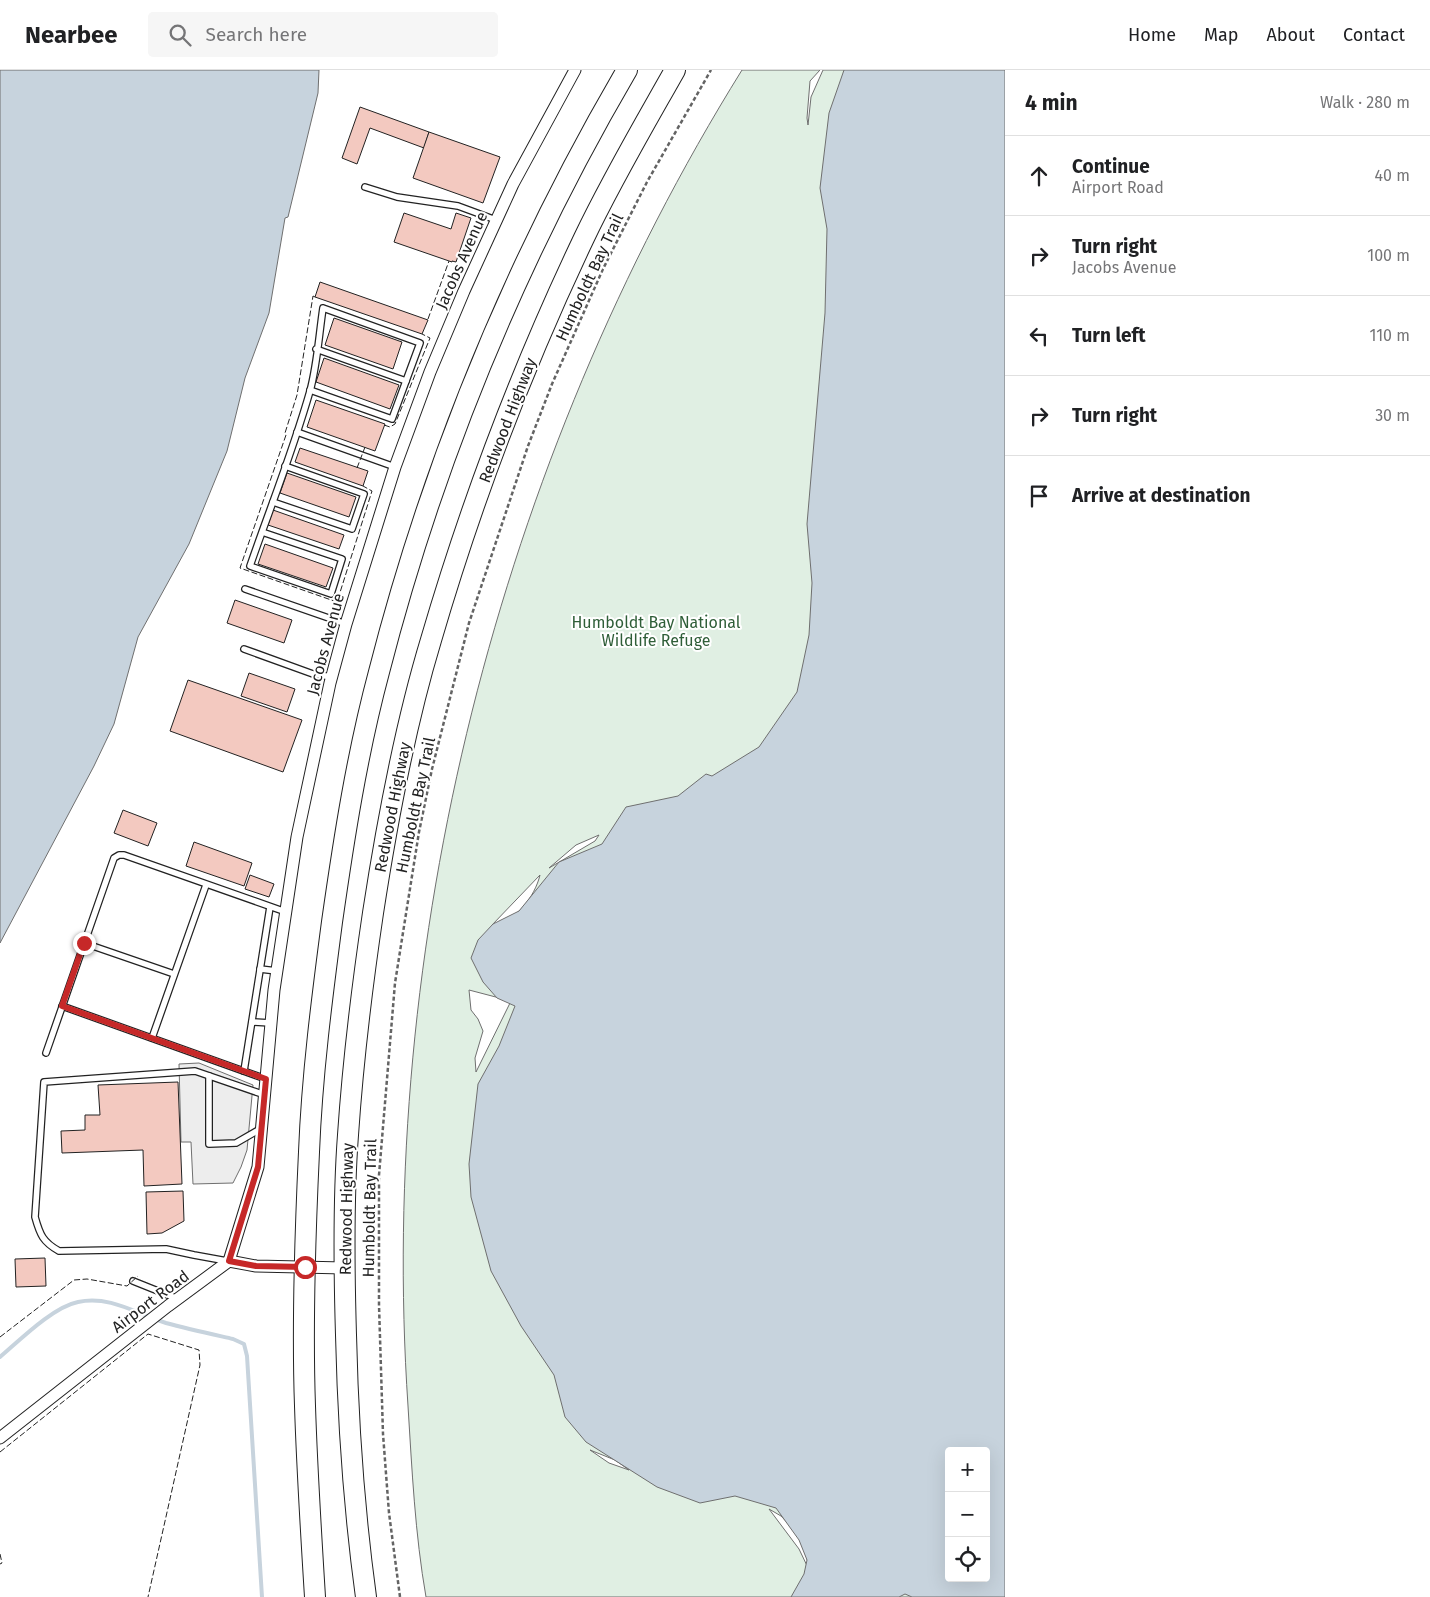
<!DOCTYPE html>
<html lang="en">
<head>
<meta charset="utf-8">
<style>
	body { margin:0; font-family:"Fira Sans",sans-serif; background:#f6f6f6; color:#202124 }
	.controls { position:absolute; right:15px; bottom:15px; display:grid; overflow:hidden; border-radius:5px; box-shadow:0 5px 20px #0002 }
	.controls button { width:45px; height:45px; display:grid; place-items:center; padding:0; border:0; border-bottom:1px solid #e0e0e0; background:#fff; color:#202124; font:25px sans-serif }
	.stop { position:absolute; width:15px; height:15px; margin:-11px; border:4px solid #c62828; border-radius:50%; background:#fff }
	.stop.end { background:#c62828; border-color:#fff; box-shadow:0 1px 5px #0008 }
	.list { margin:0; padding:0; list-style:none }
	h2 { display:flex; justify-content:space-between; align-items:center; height:65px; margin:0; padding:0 20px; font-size:21px }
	h2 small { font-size:16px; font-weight:400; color:#757577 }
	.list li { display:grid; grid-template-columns:32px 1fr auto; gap:15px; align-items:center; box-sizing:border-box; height:80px; padding:0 20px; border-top:1px solid #e0e0e0 }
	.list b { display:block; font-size:19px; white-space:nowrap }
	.list p { margin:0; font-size:16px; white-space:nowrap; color:#757577 }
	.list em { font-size:16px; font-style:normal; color:#757577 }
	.icon { flex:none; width:28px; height:28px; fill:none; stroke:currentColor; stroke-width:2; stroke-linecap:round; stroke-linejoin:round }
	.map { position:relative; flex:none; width:1005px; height:1527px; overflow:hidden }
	header { display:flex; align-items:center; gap:30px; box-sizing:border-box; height:70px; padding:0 25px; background:#fff; border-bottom:1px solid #e0e0e0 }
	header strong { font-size:24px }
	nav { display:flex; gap:28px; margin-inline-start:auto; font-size:18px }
	.search { width:350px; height:45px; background:#f6f6f6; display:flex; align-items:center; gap:12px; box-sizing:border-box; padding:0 18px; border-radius:5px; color:#757577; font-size:19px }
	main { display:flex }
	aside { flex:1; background:#fff }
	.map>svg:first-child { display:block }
</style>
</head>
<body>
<header>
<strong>Nearbee</strong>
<div class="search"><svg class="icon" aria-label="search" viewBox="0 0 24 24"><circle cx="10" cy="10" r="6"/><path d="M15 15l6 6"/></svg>Search here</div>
<nav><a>Home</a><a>Map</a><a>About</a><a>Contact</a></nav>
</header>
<main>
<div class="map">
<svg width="1005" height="1527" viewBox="0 0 1005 1527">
	<rect width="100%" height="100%" fill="#fff"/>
	<path fill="#e0efe3" stroke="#6f6f6f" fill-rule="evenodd" d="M 742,0 L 820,0 L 810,11 L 807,48 L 808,55 L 811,27 L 823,0 L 1005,0 L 1005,1527 L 426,1527 C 415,1464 412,1400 408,1336 C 377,875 498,392 742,0 ZM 599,765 L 595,771 L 549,798 L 576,775 ZM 540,805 C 535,826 516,852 492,855 ZM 469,920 L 511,931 L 476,1002 L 475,988 L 483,961 L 478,949 L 471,940 ZM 590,1380 L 615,1390 L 629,1400 L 609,1393 ZM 949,1381 L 986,1381 L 986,1508 L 949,1508 ZM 769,1439 L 781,1446 L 801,1467 L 811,1504 L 799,1479 Z"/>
	<polygon fill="#ededed" stroke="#6f6f6f" points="199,993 253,1015 247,1080 241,1097 233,1113 193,1114 191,1072 181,1072 179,994"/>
	<g fill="#c7d3dd" stroke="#6f6f6f" fill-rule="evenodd">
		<polygon points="0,0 319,0 318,23 288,147 285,148 269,243 245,308 227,381 189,474 138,567 114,654 94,696 0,873"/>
		<path d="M 844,0 L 1005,0 L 1005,1527 L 912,1527 L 905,1524 L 899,1527 L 791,1527 L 804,1504 L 807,1490 L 799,1470 L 776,1438 L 735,1426 L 700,1433 L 657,1417 L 586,1372 L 565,1347 L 554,1305 L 521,1256 L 491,1201 L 471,1127 L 469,1094 L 478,1014 L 499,976 L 515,936 L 497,928 L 483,912 L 471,888 L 478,870 L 493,854 L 519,841 L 559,792 L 602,774 L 626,737 L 678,726 L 706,704 L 712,706 L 759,677 L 797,622 L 809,565 L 812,513 L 807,454 L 825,243 L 827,159 L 820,118 L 829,43 ZM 949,1381 L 986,1381 L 986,1508 L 949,1508 Z"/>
	</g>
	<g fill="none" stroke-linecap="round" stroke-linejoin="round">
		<path stroke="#c7d3dd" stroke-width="4" d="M 0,1287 C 20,1270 53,1237 78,1232 C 110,1225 137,1244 166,1253 C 188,1259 211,1264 233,1269 L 244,1274 L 247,1286 L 262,1527"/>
	</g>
	<g fill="#f3c9c0" stroke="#222">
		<polygon points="360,37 429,62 424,78 370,58 357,94 342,88"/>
		<polygon points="429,62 500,87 483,133 413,108"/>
		<polygon points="404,143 451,159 456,143 471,148 456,192 452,191 452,192 394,172"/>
		<polygon points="320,212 428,250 422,264 315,227"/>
		<polygon points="334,248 402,272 393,299 325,275"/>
		<polygon points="324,288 399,315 390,339 316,312"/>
		<polygon points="316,330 385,354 375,381 307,357"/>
		<polygon points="300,378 368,401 363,416 295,392"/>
		<polygon points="287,403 356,427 349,447 280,423"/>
		<polygon points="273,440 344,465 339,479 268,455"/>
		<polygon points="265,474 333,498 326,517 258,494"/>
		<polygon points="235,530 292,550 284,573 227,553"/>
		<polygon points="249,603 295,619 287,642 241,626"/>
		<polygon points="188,610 302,650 283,702 170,661"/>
		<polygon points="123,740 157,753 148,776 114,763"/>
		<polygon points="194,772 252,793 244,816 186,796"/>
		<polygon points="250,805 274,814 269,827 245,819"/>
		<polygon points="178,1012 182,1114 144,1116 143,1080 62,1083 61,1061 85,1060 85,1045 100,1045 98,1015"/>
		<polygon points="183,1121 184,1151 162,1163 147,1164 146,1122"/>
		<polygon points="45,1188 46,1216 16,1217 15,1189"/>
	</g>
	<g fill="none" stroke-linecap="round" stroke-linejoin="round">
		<g stroke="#222" stroke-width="8">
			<g id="service">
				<polyline points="365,117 397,127 458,136 496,150"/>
				<polyline points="310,320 392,349 406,311"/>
				<polyline points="297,362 395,397"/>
				<polyline points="273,432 352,459 364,424 285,396"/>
				<path d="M 262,462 L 342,489 L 331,524 L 250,496 C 270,438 293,381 310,321 C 317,296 319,265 323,238 L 420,273 L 406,311 L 316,279"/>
				<polyline points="245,519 346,554"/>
				<polyline points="244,579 313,604 332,607"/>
				<polyline points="84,873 174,904"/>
				<polyline points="260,899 277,901"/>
				<polyline points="62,936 266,1009"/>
				<polyline points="252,952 271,953"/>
				<polyline points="152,968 206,815"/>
				<polyline points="46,983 114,788 119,785 124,785 286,842"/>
				<polyline points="244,1001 270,837"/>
				<polyline points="209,1006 209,1074 236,1073 262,1058"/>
				<path d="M 227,1191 L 194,1185 L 166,1179 L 59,1181 C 43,1172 40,1165 35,1147 L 44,1012 L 195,1001 L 265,1025"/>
				<polyline points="133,1211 178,1229"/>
			</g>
		</g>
		<g stroke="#222" stroke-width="13">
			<g id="minor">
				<polyline points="229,1191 258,1097 274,920 297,767 330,613 346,554 395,397 430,302 464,221 513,114 575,0"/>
				<polyline points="0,1368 168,1236 229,1191 256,1196 344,1198"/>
			</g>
		</g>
		<g stroke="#222" stroke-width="22">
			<g id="trunk">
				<path d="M 315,1527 C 311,1463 307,1400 305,1336 C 302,1252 305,1166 309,1082 C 312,1005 322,928 332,852 C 344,768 357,684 379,602 C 433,391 517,188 627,0"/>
				<path d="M 366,1527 C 354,1440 348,1352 346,1265 C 344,1198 343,1131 348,1065 C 353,991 362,917 373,843 C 387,752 404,659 431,570 C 471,433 522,298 584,168 C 611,111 644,55 675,0"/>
			</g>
		</g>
		<polyline stroke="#646464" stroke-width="2.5" stroke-dasharray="4 2.5" stroke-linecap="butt" points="400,1527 389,1443 383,1364 379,1235 379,1105 395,913 419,762 432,699 469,553 528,376 552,314 603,199 647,112 711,0"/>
		<use href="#service" stroke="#fff" stroke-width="5.5"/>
		<use href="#minor" stroke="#fff" stroke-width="11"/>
		<use href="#trunk" stroke="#fff" stroke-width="20"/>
		<g stroke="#222" stroke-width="1" stroke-dasharray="6 2.5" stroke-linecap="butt">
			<polyline points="315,227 313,226 297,325 285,363 286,365 240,498 337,532 372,421 363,416"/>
			<polyline points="428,249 449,191"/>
			<polyline points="384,355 390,357 395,354 430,268 422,264"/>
			<polyline points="357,398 365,377"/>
			<polyline points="0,1267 74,1210 87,1209 127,1216 138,1206"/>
			<polyline points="0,1382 148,1264 199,1280 200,1295 148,1527"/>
			<polyline points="0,1484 2,1493 0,1494"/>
		</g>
	</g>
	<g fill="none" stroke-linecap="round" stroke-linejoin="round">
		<polyline stroke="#c62828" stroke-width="6" points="84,873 62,936 266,1009 258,1097 229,1191 256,1196 305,1197"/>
	</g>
	<g text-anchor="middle" stroke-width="4" stroke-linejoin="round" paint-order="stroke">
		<g font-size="16" fill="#222" stroke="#fff">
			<text transform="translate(461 190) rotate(-66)" y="6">Jacobs Avenue</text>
			<text transform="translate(589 207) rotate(-65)" y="6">Humboldt Bay Trail</text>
			<text transform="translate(507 350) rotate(-69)" y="6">Redwood Highway</text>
			<text transform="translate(325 574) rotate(-75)" y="6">Jacobs Avenue</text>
			<text transform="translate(415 735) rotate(-78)" y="6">Humboldt Bay Trail</text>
			<text transform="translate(392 737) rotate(-79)" y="6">Redwood Highway</text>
			<text transform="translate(369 1138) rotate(-89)" y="6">Humboldt Bay Trail</text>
			<text transform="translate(346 1139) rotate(-89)" y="6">Redwood Highway</text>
			<text transform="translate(150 1231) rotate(-37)" y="6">Airport Road</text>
		</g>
		<g font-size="16" fill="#2f5e38" stroke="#fff">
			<text x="656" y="558">Humboldt Bay National<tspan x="656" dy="18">Wildlife Refuge</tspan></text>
		</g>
	</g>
</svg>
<div class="controls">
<button>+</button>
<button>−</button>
<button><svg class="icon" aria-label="locate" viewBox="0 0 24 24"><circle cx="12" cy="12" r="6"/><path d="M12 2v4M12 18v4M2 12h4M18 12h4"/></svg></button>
</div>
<div class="stop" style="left:305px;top:1197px"></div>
<div class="stop end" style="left:84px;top:873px"></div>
</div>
<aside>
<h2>4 min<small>Walk · 280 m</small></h2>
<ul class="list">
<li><svg class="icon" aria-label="ahead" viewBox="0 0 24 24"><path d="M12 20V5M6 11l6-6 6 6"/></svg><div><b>Continue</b><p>Airport Road</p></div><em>40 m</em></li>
<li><svg class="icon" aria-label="right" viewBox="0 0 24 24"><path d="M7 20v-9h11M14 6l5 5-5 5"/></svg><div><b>Turn right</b><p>Jacobs Avenue</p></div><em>100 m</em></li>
<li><svg class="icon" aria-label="left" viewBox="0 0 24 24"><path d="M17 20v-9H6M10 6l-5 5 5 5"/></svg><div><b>Turn left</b></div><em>110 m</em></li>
<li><svg class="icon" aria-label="right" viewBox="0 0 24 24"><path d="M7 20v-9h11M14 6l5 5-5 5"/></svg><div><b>Turn right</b></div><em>30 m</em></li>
<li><svg class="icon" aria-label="arrive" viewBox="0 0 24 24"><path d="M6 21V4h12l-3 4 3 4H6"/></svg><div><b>Arrive at destination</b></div></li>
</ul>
</aside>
</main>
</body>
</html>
